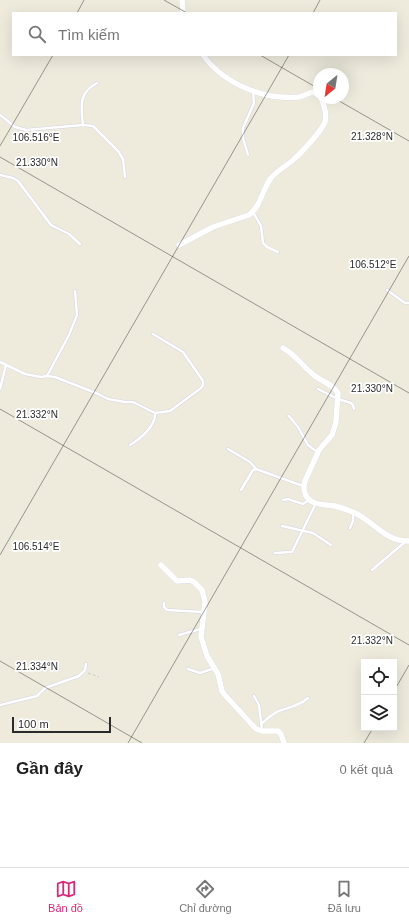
<!DOCTYPE html>
<html lang="vi">
<head>
<meta charset="utf-8">
<style>
	body { margin:0; font-family:Arial,sans-serif; background:#f6f6f6; color:#222 }
	.controls { position:absolute; right:12px; bottom:12px; display:grid; overflow:hidden; border-radius:0px; box-shadow:0 4px 16px #0002 }
	.controls button { width:36px; height:36px; display:grid; place-items:center; padding:0; border:0; border-bottom:1px solid #e0e0e0; background:#fff; color:#222; font:20px sans-serif }
	.compass { position:absolute; left:313px; top:68px; width:36px; height:36px; border-radius:50%; background:#fff; box-shadow:0 4px 16px #0002; rotate:210deg }
	.scale { position:absolute; left:12px; bottom:10px; width:99px; box-sizing:border-box; padding-left:4px; border:2px solid #2b2b2b; border-top:0; font-size:11px; line-height:14px; white-space:nowrap; color:#2b2b2b; -webkit-text-stroke:3px #fff; paint-order:stroke }
	.list { margin:0; padding:0; list-style:none }
	h2 { display:flex; justify-content:space-between; align-items:center; height:52px; margin:0; padding:0 16px; font-size:17px }
	h2 small { font-size:13px; font-weight:400; color:#767676 }
	.icon { flex:none; width:22px; height:22px; fill:none; stroke:currentColor; stroke-width:2; stroke-linecap:round; stroke-linejoin:round }
	.map { position:relative; flex:none; width:409px; height:743px; overflow:hidden }
	.search { position:absolute; background:#fff; box-shadow:0 4px 16px #0002; left:12px; right:12px; top:12px; height:44px; display:flex; align-items:center; gap:10px; box-sizing:border-box; padding:0 14px; border-radius:0px; color:#767676; font-size:15px }
	.sheet { height:124px; background:#fff }
	nav { display:flex; justify-content:space-around; align-items:center; box-sizing:border-box; height:56px; border-top:1px solid #e0e0e0; background:#fff; font-size:11px; color:#767676 }
	nav a { display:grid; justify-items:center; gap:2px }
	nav .on { color:#db2777 }
	.map>svg:first-child { display:block }
</style>
</head>
<body>
<div class="map">
<svg width="409" height="743" viewBox="0 0 409 743">
	<rect width="100%" height="100%" fill="#eeebdd"/>
	<g fill="none" stroke-linecap="round" stroke-linejoin="round">
		<g stroke="#d4d2e5" stroke-width="3.5">
			<g id="lane">
				<polyline points="0,115 15,127 26,130 83,125 93,126 118,151 123,159 125,177"/>
				<path d="M 83,125 C 81,107 78,93 97,83"/>
				<polyline points="248,155 243,138 243,128 254,103 253,91"/>
				<polyline points="0,175 13,178 18,181 51,225 69,234 80,244"/>
				<polyline points="253,212 261,226 263,243 267,247 278,252"/>
				<polyline points="387,290 405,303 409,303"/>
				<polyline points="153,334 183,352 203,381 203,385 201,388 170,411 155,413"/>
				<path d="M 0,362 L 25,374 L 41,377 L 47,376 L 55,377 L 96,393 L 108,399 L 125,402 L 133,402 L 155,413 C 156,426 140,439 130,445"/>
				<polyline points="47,376 69,335 77,315 75,291"/>
				<polyline points="0,389 6,365"/>
				<polyline points="318,389 338,399 351,403 353,405 354,409"/>
				<polyline points="289,416 298,427 308,445 317,452"/>
				<polyline points="228,449 250,462 256,469"/>
				<polyline points="241,490 253,470 256,469 303,486"/>
				<polyline points="283,500 288,499 303,504 309,500"/>
				<polyline points="282,526 313,533 331,545"/>
				<polyline points="350,528 353,521 353,513"/>
				<polyline points="275,553 292,552 316,503"/>
				<polyline points="372,570 405,542"/>
				<polyline points="164,603 164,607 167,610 203,612"/>
				<polyline points="179,635 201,629"/>
				<polyline points="188,669 200,673 215,668"/>
				<polyline points="254,696 259,705 262,730"/>
				<polyline points="0,705 37,696 45,688 79,676 85,670 86,664"/>
				<path d="M 261,724 C 267,719 272,714 279,711 C 290,707 299,706 308,698"/>
			</g>
		</g>
		<g stroke="#d4d2e5" stroke-width="6">
			<g id="street">
				<polyline points="182,0 183,13"/>
				<path d="M 203,55 C 224,84 263,100 299,97 C 304,96 308,93 313,92 L 319,96"/>
				<path d="M 179,245 L 213,227 L 249,215 C 261,206 262,190 271,178 C 277,171 286,166 293,160 C 301,153 321,132 325,122 C 327,115 324,104 321,98"/>
				<path d="M 283,348 C 296,355 303,367 315,376 C 322,381 334,385 338,393 L 336,422 L 332,435 L 319,450 L 305,481 C 303,488 304,497 311,501 C 317,505 327,505 335,506 C 342,508 349,510 355,513 C 374,522 386,542 409,541"/>
				<polyline points="161,565 177,581 190,580 194,582 202,590 205,602 201,637 207,656 218,674 222,691 224,694 256,729 262,731 278,731 281,734 284,743"/>
			</g>
		</g>
		<polyline stroke="#ccc" stroke-width="1" stroke-dasharray="3 2" stroke-linecap="butt" points="88,673 99,677"/>
		<use href="#lane" stroke="#fff" stroke-width="2.5"/>
		<use href="#street" stroke="#fff" stroke-width="5.5"/>
	</g>
	<path fill="none" stroke="#2b2b2b" stroke-width="1" stroke-opacity="0.45" d="M 164,0 L 187,13M 77,13 L 84,0M 313,13 L 320,0M 260,55 L 319,89M 334,98 L 409,141M 0,146 L 53,55M 0,157 L 409,393M 0,409 L 409,645M 0,555 L 289,55M 0,661 L 142,743M 394,691 L 409,665M 128,743 L 409,256M 364,743 L 373,728"/>
	<g font-size="10" text-anchor="middle" fill="#2b2b2b" stroke="#fff" stroke-width="3.5" stroke-linejoin="round" paint-order="stroke">
		<text x="372" y="140">21.328°N</text>
		<text x="36" y="141">106.516°E</text>
		<text x="37" y="166">21.330°N</text>
		<text x="373" y="268">106.512°E</text>
		<text x="372" y="392">21.330°N</text>
		<text x="37" y="418">21.332°N</text>
		<text x="36" y="550">106.514°E</text>
		<text x="372" y="644">21.332°N</text>
		<text x="37" y="670">21.334°N</text>
	</g>
</svg>
<div class="controls">
<button><svg class="icon" aria-label="locate" viewBox="0 0 24 24"><circle cx="12" cy="12" r="6"/><path d="M12 2v4M12 18v4M2 12h4M18 12h4"/></svg></button>
<button><svg class="icon" aria-label="layers" viewBox="0 0 24 24"><path d="M12 4l9 5-9 5-9-5zM3 14l9 5 9-5"/></svg></button>
</div>
<svg class="compass" viewBox="-18 -18 36 36"><path d="M0-13l5 13h-10z" fill="#e53935"/><path d="M0 13l5-13h-10z" fill="#767676"/></svg>
<div class="scale">100 m</div>
<div class="search"><svg class="icon" aria-label="search" viewBox="0 0 24 24"><circle cx="10" cy="10" r="6"/><path d="M15 15l6 6"/></svg>Tìm kiếm</div>
</div>
<section class="sheet">
<h2>Gần đây<small>0 kết quả</small></h2>
<ul class="list">
</ul>
</section>
<nav>
<a class="on"><svg class="icon" aria-label="map" viewBox="0 0 24 24"><path d="M3 6l6-2 6 2 6-2v14l-6 2-6-2-6 2zM9 4v14M15 6v14"/></svg>Bản đồ</a>
<a><svg class="icon" aria-label="directions" viewBox="0 0 24 24"><path d="M12 3l9 9-9 9-9-9zM9 14v-3h6M13 9l2 2-2 2"/></svg>Chỉ đường</a>
<a><svg class="icon" aria-label="saved" viewBox="0 0 24 24"><path d="M7 4h10v16l-5-4-5 4z"/></svg>Đã lưu</a>
</nav>
</body>
</html>
